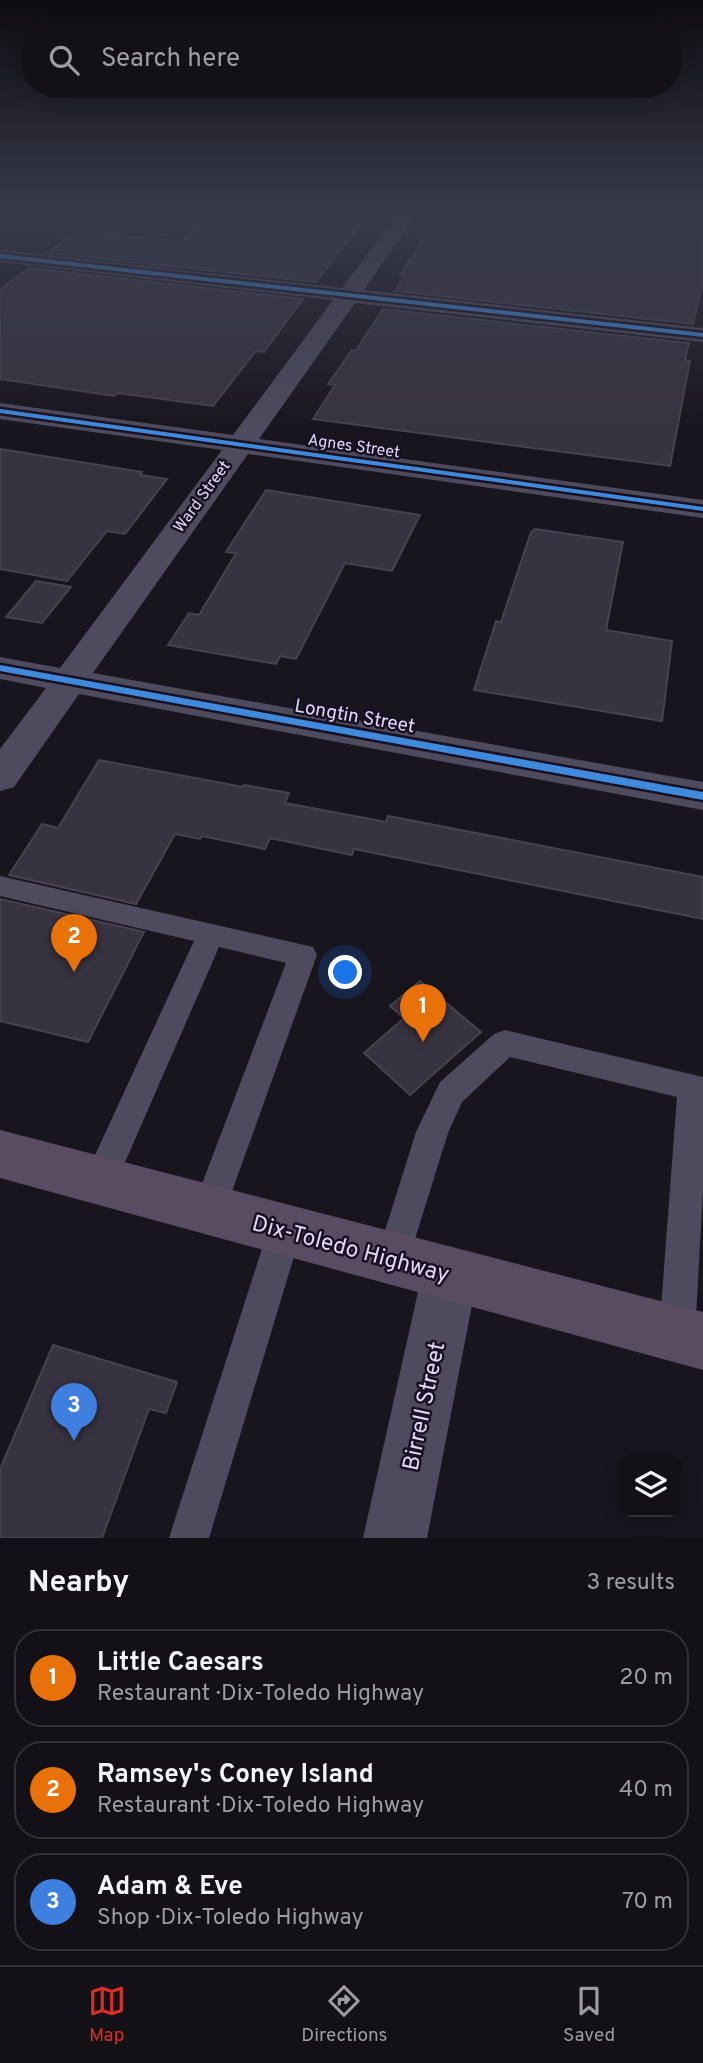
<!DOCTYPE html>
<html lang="en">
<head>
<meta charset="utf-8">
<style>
	body { margin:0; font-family:Overpass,sans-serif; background:#1c191f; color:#f1f3f6 }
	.controls { position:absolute; right:21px; bottom:21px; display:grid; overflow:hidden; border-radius:14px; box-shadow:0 4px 18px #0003 }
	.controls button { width:63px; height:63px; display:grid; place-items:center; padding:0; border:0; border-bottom:2px solid #323035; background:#131016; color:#f1f3f6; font:35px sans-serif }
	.you { position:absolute; left:346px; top:973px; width:24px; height:24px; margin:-18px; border:5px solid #fff; border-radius:50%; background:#1a73e8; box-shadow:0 0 0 10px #1a73e833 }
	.badge { display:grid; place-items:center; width:46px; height:46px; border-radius:50%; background:#d93025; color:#fff; font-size:23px; font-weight:700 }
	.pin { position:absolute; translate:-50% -58px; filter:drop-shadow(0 2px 4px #0008) }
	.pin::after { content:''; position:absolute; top:37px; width:24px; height:21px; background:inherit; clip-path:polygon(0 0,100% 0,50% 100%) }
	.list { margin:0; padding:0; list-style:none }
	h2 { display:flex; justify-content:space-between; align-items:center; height:91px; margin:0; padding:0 28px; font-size:30px }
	h2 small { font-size:23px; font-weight:400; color:#9d9da1 }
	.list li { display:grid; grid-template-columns:46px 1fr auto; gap:21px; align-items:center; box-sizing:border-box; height:98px; margin:0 14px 14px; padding:0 14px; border:2px solid #323035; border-radius:28px }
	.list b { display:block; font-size:26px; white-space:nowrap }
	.list p { margin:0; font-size:23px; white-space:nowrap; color:#9d9da1 }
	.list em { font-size:23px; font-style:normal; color:#9d9da1 }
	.icon { flex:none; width:38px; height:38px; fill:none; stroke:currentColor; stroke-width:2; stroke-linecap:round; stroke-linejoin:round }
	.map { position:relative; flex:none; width:703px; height:1538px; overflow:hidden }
	.search { position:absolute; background:#131016; box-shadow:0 4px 18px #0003; left:21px; right:21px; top:21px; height:77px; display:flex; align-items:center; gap:18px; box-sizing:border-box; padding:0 24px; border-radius:38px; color:#9d9da1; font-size:26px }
	.sheet { height:427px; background:#131016 }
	nav { display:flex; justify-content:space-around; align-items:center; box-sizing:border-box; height:98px; border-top:2px solid #323035; background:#131016; font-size:19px; color:#9d9da1 }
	nav a { display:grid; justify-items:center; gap:4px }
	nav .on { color:#d93025 }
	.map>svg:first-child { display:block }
</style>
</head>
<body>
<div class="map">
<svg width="703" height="1538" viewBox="0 0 703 1538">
	<rect width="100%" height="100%" fill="#19151e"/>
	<g fill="#383340" stroke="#474151" stroke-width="2">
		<polygon points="247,217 366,217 316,282 48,253 75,231 182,242 200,223 247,228"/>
		<polygon points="438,217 508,217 703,233 703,281 693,324 395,291 404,276 400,275"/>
		<polygon points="29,268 303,299 264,352 256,351 213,406 118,393 114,396 0,379 0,290"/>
		<polygon points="383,309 689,343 685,360 690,361 670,466 313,419 335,385 328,384 352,350 356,350"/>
		<polygon points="0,449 142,472 140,475 167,479 125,534 107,531 67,581 0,569"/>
		<polygon points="266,490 420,515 392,571 345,563 296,659 280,656 276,664 168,645 189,613 199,615 236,553 226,552"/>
		<polygon points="535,529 623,542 606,630 672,641 662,721 474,690 496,621 501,622 531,532"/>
		<polygon points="36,581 71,587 42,623 6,617"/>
		<polygon points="99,760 243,787 244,785 289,793 285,803 386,822 388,816 703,877 703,919 354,849 352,855 270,838 265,849 202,836 200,839 175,834 136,904 9,875 42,824 58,828"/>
		<polygon points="0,899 144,932 88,1042 0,1021"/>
		<polygon points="420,981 481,1032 410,1095 364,1053 404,1018 390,1006"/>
		<polygon points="53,1345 177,1382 166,1413 149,1409 102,1538 0,1538 0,1469"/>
	</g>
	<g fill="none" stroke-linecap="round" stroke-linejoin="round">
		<g fill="#4f4b5e" fill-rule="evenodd">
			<polygon points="0,876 313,947 317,955 221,1222 209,1226 197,1222 192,1210 286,963 219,947 112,1192 100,1197 88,1192 83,1181 194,941 0,896"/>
			<polygon points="505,1030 703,1077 703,1191 695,1334 690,1347 677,1352 664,1347 659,1334 677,1097 510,1057 462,1102 448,1133 405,1271 393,1276 381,1271 376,1259 416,1132 440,1082 494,1034"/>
			<polygon points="285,1213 297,1218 302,1230 209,1538 169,1538 268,1230 273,1218"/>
		</g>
		<g fill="#4f4b5e" fill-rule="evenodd">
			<polygon points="395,217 415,217 364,290 703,328 703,342 355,303 259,439 703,500 703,518 248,454 93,673 703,782 703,810 79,694 14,787 0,791 0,749 46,688 0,679 0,657 60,668 222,450 0,419 0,403 233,435 333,300 0,262 0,250 342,288"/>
			<polygon points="450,1246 470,1254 478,1274 427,1538 363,1538 422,1274 430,1254"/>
		</g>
		<polygon fill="#594c62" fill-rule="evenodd" points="0,1130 703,1312 703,1370 0,1178"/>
		<g stroke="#181122" stroke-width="5">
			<g id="cycleway">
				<polygon points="0,254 703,333 703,337 0,258"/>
				<polygon points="0,409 703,507 703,511 0,413"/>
				<polygon points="0,665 703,792 703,800 0,671"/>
			</g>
		</g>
		<use href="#cycleway" fill="#408adc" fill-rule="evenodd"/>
	</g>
	<linearGradient id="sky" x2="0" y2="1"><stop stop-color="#0e0c10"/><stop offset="0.5" stop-color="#383b4c"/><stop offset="1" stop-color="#383b4c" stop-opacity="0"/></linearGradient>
	<rect width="703" height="432" fill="url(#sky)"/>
	<g text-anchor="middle" stroke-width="5" stroke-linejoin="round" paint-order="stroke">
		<g font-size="16" fill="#e2d7fa" stroke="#181122">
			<text transform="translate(354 445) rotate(8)" y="6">Agnes Street</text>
			<text transform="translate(201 496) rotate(-54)" y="6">Ward Street</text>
		</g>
		<g font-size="19" fill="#e2d7fa" stroke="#181122">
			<text transform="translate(355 715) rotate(10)" y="7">Longtin Street</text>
		</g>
		<g font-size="23" fill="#e2d7fa" stroke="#181122">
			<text transform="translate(351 1248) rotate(15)" y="8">Dix-Toledo Highway</text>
			<text transform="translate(423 1406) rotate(-78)" y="8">Birrell Street</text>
		</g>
	</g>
</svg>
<div class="controls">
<button><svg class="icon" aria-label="layers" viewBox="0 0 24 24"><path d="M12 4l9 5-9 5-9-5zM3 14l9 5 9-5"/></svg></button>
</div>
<div class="you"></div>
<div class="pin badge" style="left:423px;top:1042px;background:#e8710a">1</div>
<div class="pin badge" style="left:74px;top:972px;background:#e8710a">2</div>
<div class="pin badge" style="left:74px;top:1441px;background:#3f7fe0">3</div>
<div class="search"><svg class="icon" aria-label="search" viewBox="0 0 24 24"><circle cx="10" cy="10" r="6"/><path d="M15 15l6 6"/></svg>Search here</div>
</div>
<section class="sheet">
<h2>Nearby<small>3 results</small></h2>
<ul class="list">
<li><span class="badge" style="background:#e8710a">1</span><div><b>Little Caesars</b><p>Restaurant · Dix-Toledo Highway</p></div><em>20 m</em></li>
<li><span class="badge" style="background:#e8710a">2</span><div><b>Ramsey's Coney Island</b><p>Restaurant · Dix-Toledo Highway</p></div><em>40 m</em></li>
<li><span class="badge" style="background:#3f7fe0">3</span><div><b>Adam &amp; Eve</b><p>Shop · Dix-Toledo Highway</p></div><em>70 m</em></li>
</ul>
</section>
<nav>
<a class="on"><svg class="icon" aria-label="map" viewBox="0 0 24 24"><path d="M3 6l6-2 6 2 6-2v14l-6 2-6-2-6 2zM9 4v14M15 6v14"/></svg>Map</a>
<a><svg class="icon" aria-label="directions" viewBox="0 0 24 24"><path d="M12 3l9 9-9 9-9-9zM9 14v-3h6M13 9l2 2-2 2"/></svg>Directions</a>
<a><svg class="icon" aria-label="saved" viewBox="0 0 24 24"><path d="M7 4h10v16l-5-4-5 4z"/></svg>Saved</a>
</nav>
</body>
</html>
